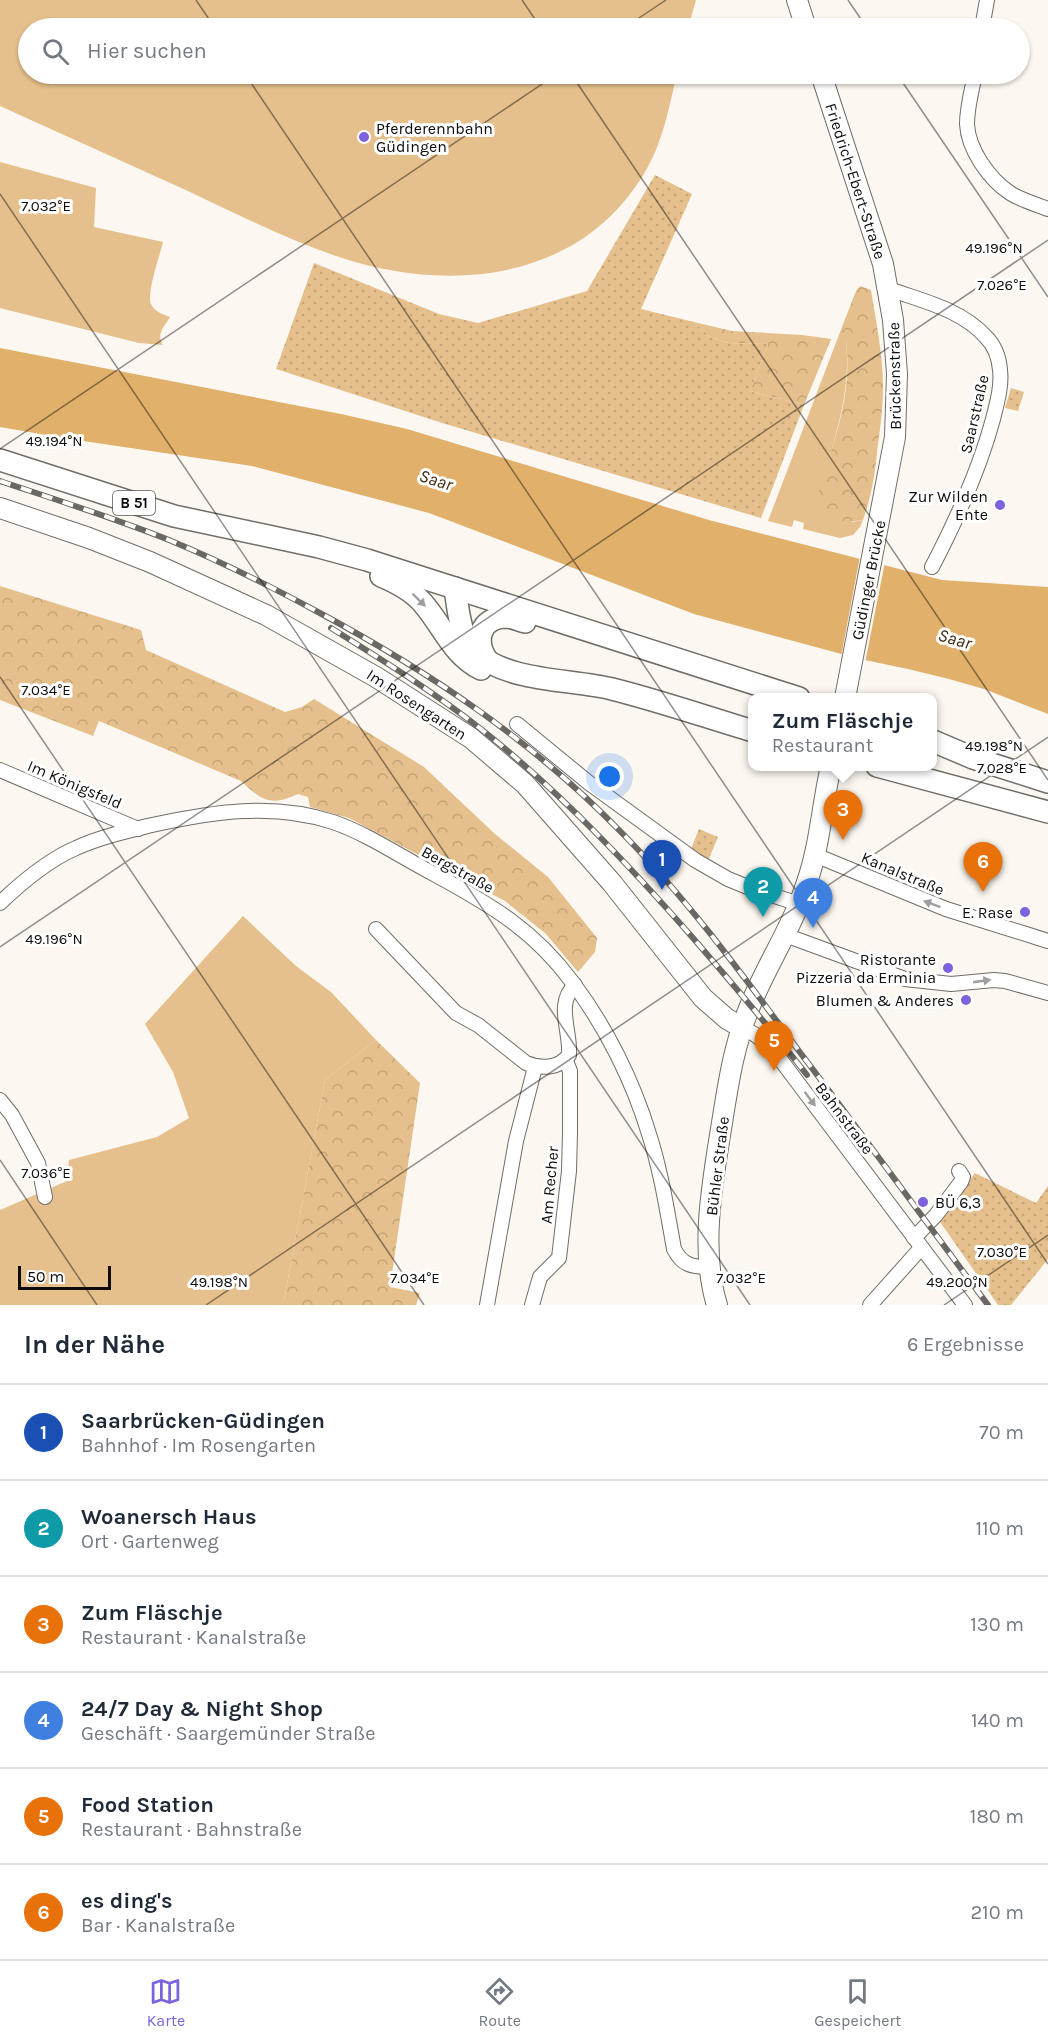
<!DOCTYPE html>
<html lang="de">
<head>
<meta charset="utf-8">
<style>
	body { margin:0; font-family:Karla,sans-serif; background:#f2f2f3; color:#1f2937 }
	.scale { position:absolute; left:18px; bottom:15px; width:93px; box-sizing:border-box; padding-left:6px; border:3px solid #0d0c0a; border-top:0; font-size:16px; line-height:21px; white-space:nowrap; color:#0d0c0a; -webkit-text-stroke:4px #fff; paint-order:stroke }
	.you { position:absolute; left:610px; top:777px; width:21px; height:21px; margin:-15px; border:4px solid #fff; border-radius:50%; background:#1a73e8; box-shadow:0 0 0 9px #1a73e833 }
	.badge { display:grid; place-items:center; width:39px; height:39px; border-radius:50%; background:#7e61dc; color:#fff; font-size:20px; font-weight:700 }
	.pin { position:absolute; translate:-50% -50px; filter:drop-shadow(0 2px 3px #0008) }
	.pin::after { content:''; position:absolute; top:32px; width:21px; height:18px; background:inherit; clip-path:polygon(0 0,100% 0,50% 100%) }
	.popup { position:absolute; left:748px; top:693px; width:189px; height:78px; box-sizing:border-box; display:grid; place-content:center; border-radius:12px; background:#fff; filter:drop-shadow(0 2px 4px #0005); font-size:20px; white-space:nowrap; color:#747a83 }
	.popup b { font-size:22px; color:#1f2937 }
	.popup::after { content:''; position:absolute; left:50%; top:100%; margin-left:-12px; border:12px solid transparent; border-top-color:#fff }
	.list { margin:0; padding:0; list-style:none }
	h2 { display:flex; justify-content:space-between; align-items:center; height:78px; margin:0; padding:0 24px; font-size:26px }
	h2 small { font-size:20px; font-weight:400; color:#747a83 }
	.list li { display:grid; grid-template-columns:39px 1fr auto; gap:18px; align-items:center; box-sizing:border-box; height:96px; padding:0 24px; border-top:2px solid #e0e1e3 }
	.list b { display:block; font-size:22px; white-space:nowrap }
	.list p { margin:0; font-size:20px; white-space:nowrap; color:#747a83 }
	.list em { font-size:20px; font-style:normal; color:#747a83 }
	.icon { flex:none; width:33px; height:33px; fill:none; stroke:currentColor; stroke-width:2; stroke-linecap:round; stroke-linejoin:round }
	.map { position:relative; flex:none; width:1048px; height:1305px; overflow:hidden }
	.search { position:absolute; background:#fff; box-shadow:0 2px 4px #0004; left:18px; right:18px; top:18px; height:66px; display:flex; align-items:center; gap:15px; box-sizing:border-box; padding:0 21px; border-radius:33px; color:#747a83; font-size:22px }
	.sheet { height:654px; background:#fff }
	nav { display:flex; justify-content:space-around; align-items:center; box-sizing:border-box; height:84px; border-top:2px solid #e0e1e3; background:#fff; font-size:16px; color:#747a83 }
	nav a { display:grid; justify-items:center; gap:3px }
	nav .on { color:#7e61dc }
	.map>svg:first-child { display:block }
</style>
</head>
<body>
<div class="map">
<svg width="1048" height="1305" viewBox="0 0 1048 1305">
	<defs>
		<pattern id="forest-crowns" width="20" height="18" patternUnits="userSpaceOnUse" patternTransform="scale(1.5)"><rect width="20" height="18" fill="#e6c08c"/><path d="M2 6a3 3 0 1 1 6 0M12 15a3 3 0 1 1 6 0" fill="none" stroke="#c4a477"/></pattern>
		<pattern id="garden-dots" width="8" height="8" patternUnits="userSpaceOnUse" patternTransform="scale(1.5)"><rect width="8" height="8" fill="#e6c08c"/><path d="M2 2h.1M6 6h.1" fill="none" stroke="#c4a477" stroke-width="1.8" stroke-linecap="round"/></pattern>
	</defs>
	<rect width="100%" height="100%" fill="#fcf7f0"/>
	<g fill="#e6c08c">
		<path d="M 0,0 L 696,0 L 688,28 L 28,28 L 28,74 L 677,74 C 669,107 663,142 645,172 C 581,281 450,294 339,257 C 288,240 239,215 190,192 C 127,163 63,135 0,106 Z"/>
		<path d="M 0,162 L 96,188 L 94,227 L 163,242 C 160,255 146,294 151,304 C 154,312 163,314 170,317 C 164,327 156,334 163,345 L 139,343 L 0,308 Z"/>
		<path d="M 846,339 C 852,395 832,447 817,500 L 852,522 L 863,520 L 860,527 L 853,535 L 840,538 L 803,529 L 804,523 L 794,520 L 792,527 L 768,521 L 837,340 Z"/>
		<polygon points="243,916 296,966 331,992 376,1040 325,1080 285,1295 282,1305 0,1305 0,1210 67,1181 69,1160 157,1137 189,1118 173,1072 145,1024"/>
	</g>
	<g fill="url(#forest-crowns)">
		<path d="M 860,286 L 871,290 C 876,322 883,354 883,387 C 883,408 880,430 877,452 C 875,475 871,497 863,520 C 846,523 821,523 817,502 C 816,492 833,448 836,435 C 845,404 850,372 846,340 L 837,340 L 856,291 Z"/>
		<polygon points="694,322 732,331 802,335 831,339 804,405 750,391 768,344 728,343 710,337"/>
		<path d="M 0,586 L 141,630 L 146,650 L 285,712 L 302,707 L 314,699 L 424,767 L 495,834 L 548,877 L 597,938 L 595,952 L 578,972 L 546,934 L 505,901 L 349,818 L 310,807 L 308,797 L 298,794 C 271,807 261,800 241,781 L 99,721 L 93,736 L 0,700 Z"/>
		<polygon points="376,1040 420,1083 390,1287 420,1293 416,1305 282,1305 285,1295 325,1080"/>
	</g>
	<g fill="url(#garden-dots)">
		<polygon points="655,175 692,194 641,309 694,322 710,337 728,343 768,344 750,391 804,405 761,518 439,422 276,369 314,263 439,314 478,323 587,291"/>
		<polygon points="1011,388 1024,392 1018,411 1005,408"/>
		<polygon points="699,829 718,837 707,863 691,849"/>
		<polygon points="975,1173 1036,1203 1048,1186 1048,1259 1011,1305 998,1305 938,1219"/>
	</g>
	<polygon fill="#e1b06a" points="0,348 341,414 407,429 709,520 942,580 1048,587 1048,714 984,689 949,679 908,669 860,659 694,614 429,513 252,466 63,438 0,427"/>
	<polygon fill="#fcf7f0" points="860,556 885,562 865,663 841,657"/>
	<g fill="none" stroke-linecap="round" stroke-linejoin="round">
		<g stroke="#716d67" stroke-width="16">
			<g id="street">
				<polyline points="982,28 987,0"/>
				<path d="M 975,74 C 972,90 967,107 967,124 C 968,149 989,179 1010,193 C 1021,200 1035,204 1048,209"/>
				<path d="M 889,289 C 922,301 961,309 986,337 C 995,346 999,357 1000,370 C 1002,386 997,403 993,419 C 979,471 957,519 932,567"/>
				<polyline points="517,724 589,783 695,860 728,879 750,888 799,904"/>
				<polyline points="0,770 138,829"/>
				<polyline points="815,855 946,909 1048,941"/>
				<path d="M 0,903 C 22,882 48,860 76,848 C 100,837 127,831 152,825 C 212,812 273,802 333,822 C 368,834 401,857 434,874 C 491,905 534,930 573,983 C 606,1027 633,1081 649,1134 C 661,1171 667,1210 674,1249 C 682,1265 692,1267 708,1267"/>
				<path d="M 376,929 L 456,1013 L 478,1025 L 526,1063 C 541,1069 559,1069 569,1055 C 571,1031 555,1004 575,985"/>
				<polyline points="785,935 905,979 951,984 994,980 1005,981 1048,993"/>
				<polyline points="741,1027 754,1034 771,1047 965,1305"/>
				<polyline points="0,1100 12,1115 38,1163 45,1197"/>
				<polyline points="914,1238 936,1215 961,1182 963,1177 959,1171"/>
				<polyline points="487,1305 516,1141 535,1067"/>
				<polyline points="532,1305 540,1277 559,1258 569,1171 570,1133 570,1071 566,1061"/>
				<polyline points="870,1305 921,1248"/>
			</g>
		</g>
		<g stroke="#716d67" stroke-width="22">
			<g id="secondary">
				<polyline points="797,0 806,28"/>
				<polyline points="821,74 883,264 893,320 897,374 895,437 845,698"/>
				<polyline points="0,508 89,538 150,562 266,615 376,677 471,738 525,784 612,883 703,998 727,1019 741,1027"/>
				<path d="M 717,1305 C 700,1250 712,1185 721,1129 C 728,1086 733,1047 750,1006 C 767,964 793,926 807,882 C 820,845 822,805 831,766"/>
			</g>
		</g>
		<g stroke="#716d67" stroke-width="24">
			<g id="primary">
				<polyline points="0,460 174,516 319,547 367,560 799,698"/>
				<path d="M 381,576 C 398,583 415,592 426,607 C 444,629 454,656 481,669"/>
				<path d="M 455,588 C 458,609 460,638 476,653 C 509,682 571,679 612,689 C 660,701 706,717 753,731"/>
				<path d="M 487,660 C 474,641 480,618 505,617 C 512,617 518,620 525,622"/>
				<polyline points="933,741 973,758 1048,782"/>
				<polyline points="877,766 1048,812"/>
			</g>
		</g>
		<use href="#street" stroke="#fff" stroke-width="14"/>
		<use href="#secondary" stroke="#fff" stroke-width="20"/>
		<use href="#primary" stroke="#fff" stroke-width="21"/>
		<g stroke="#6a6864" stroke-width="6">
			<g id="rail">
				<path d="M 0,481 C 57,500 114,518 169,540 C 220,561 270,586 318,612 C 428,671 530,739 618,829 C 687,898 744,977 802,1055 C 865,1138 926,1222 988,1305"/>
				<path d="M 331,628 C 384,661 437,694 486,733 C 562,794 629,865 693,938 C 732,983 770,1028 807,1075"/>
			</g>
		</g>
		<use href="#rail" stroke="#fff" stroke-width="4" stroke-dasharray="11" stroke-linecap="butt"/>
	</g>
	<defs><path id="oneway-solid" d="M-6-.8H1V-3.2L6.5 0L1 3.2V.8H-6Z" transform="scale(1.5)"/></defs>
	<g fill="#9e9e9d">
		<use href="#oneway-solid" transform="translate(419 600) rotate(44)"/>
		<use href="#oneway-solid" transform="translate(932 904) rotate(-159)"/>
		<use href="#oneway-solid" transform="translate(982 981) rotate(-8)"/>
		<use href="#oneway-solid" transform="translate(810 1099) rotate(53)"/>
	</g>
	<path fill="none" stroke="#0d0c0a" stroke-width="1.5" stroke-opacity="0.45" d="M 196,0 L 215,28M 522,0 L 541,28M 848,0 L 867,28M 624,28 L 666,0M 245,74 L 1048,1264M 571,74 L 1048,780M 897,74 L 1048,297M 0,194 L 750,1305M 0,449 L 557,74M 0,677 L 424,1305M 0,947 L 1048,240M 0,1160 L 97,1305M 206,1305 L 1048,737M 944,1305 L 1048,1235"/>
	<g fill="#7e61dc" stroke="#fff" stroke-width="2">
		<circle cx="364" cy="137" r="6"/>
		<circle cx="1000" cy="505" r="6"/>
		<circle cx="1025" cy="912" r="6"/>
		<circle cx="948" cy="968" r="6"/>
		<circle cx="966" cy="1000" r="6"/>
		<circle cx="923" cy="1202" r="6"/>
	</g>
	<g text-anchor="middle" stroke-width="6" stroke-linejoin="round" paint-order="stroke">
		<rect fill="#fff" stroke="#565554" stroke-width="1.5" x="113" y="491" width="42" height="24" rx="4.5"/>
		<g font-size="15" font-weight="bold" fill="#0d0c0a">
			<text x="134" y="508">B 51</text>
		</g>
		<g font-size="16" fill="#0d0c0a" stroke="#fff" text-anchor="end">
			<text x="376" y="134" text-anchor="start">Pferderennbahn<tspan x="376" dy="18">Güdingen</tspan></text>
			<text x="988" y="502">Zur Wilden<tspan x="988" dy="18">Ente</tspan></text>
			<text x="1013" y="918">E. Rase</text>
			<text x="936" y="965">Ristorante<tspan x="936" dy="18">Pizzeria da Erminia</tspan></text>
			<text x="954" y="1006">Blumen &amp; Anderes</text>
			<text x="935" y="1208" text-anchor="start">BÜ 6,3</text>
		</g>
		<g font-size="16" fill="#0d0c0a" stroke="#fff">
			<text transform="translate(856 181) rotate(72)" y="6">Friedrich-Ebert-Straße</text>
			<text transform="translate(894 376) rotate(-91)" y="6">Brückenstraße</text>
			<text transform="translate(974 414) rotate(-77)" y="6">Saarstraße</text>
			<text transform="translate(868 580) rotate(-79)" y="6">Güdinger Brücke</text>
			<text transform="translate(417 704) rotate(33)" y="6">Im Rosengarten</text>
			<text transform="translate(75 784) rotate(23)" y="6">Im Königsfeld</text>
			<text transform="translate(458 869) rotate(29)" y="6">Bergstraße</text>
			<text transform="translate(903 873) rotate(23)" y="6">Kanalstraße</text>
			<text transform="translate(845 1118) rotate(53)" y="6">Bahnstraße</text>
			<text transform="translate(717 1166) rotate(-83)" y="6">Bühler Straße</text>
			<text transform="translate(549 1185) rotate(-85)" y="6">Am Recher</text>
		</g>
		<g font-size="18" font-style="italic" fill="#402c0d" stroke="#fff">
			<text transform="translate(436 480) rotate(18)" y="6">Saar</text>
			<text transform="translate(955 639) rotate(16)" y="6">Saar</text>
		</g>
	</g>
	<g font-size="15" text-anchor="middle" fill="#0d0c0a" stroke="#fff" stroke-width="6" stroke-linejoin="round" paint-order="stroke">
		<text x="46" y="211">7.032°E</text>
		<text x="994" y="253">49.196°N</text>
		<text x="1002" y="290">7.026°E</text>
		<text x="54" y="446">49.194°N</text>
		<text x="46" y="695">7.034°E</text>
		<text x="994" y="751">49.198°N</text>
		<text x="1002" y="773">7.028°E</text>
		<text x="54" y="944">49.196°N</text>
		<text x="46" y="1178">7.036°E</text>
		<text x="1002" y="1257">7.030°E</text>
		<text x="415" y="1283">7.034°E</text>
		<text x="741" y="1283">7.032°E</text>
		<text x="219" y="1287">49.198°N</text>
		<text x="957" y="1287">49.200°N</text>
	</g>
</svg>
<div class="scale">50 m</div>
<div class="you"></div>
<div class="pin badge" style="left:662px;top:890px;background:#1a4fb4">1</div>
<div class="pin badge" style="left:763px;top:917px;background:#0f9aa8">2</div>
<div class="pin badge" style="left:843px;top:840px;background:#e8710a">3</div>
<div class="popup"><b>Zum Fläschje</b>Restaurant</div>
<div class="pin badge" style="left:813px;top:928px;background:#3f7fe0">4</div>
<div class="pin badge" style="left:774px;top:1071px;background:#e8710a">5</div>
<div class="pin badge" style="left:983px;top:892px;background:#e8710a">6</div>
<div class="search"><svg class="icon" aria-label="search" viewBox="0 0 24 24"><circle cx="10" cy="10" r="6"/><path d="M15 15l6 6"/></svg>Hier suchen</div>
</div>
<section class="sheet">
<h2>In der Nähe<small>6 Ergebnisse</small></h2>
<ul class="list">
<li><span class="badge" style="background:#1a4fb4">1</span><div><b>Saarbrücken-Güdingen</b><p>Bahnhof · Im Rosengarten</p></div><em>70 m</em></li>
<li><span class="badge" style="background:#0f9aa8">2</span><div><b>Woanersch Haus</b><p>Ort · Gartenweg</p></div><em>110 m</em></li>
<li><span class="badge" style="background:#e8710a">3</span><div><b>Zum Fläschje</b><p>Restaurant · Kanalstraße</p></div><em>130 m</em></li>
<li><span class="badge" style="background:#3f7fe0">4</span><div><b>24/7 Day &amp; Night Shop</b><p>Geschäft · Saargemünder Straße</p></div><em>140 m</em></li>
<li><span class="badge" style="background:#e8710a">5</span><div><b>Food Station</b><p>Restaurant · Bahnstraße</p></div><em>180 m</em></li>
<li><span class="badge" style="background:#e8710a">6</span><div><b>es ding's</b><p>Bar · Kanalstraße</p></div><em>210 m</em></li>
</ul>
</section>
<nav>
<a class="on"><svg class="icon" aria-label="map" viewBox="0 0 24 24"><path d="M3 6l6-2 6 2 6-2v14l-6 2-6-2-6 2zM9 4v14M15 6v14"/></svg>Karte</a>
<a><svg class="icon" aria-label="directions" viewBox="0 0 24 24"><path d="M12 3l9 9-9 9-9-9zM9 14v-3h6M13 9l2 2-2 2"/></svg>Route</a>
<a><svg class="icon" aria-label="saved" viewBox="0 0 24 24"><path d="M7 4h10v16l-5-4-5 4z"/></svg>Gespeichert</a>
</nav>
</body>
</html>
